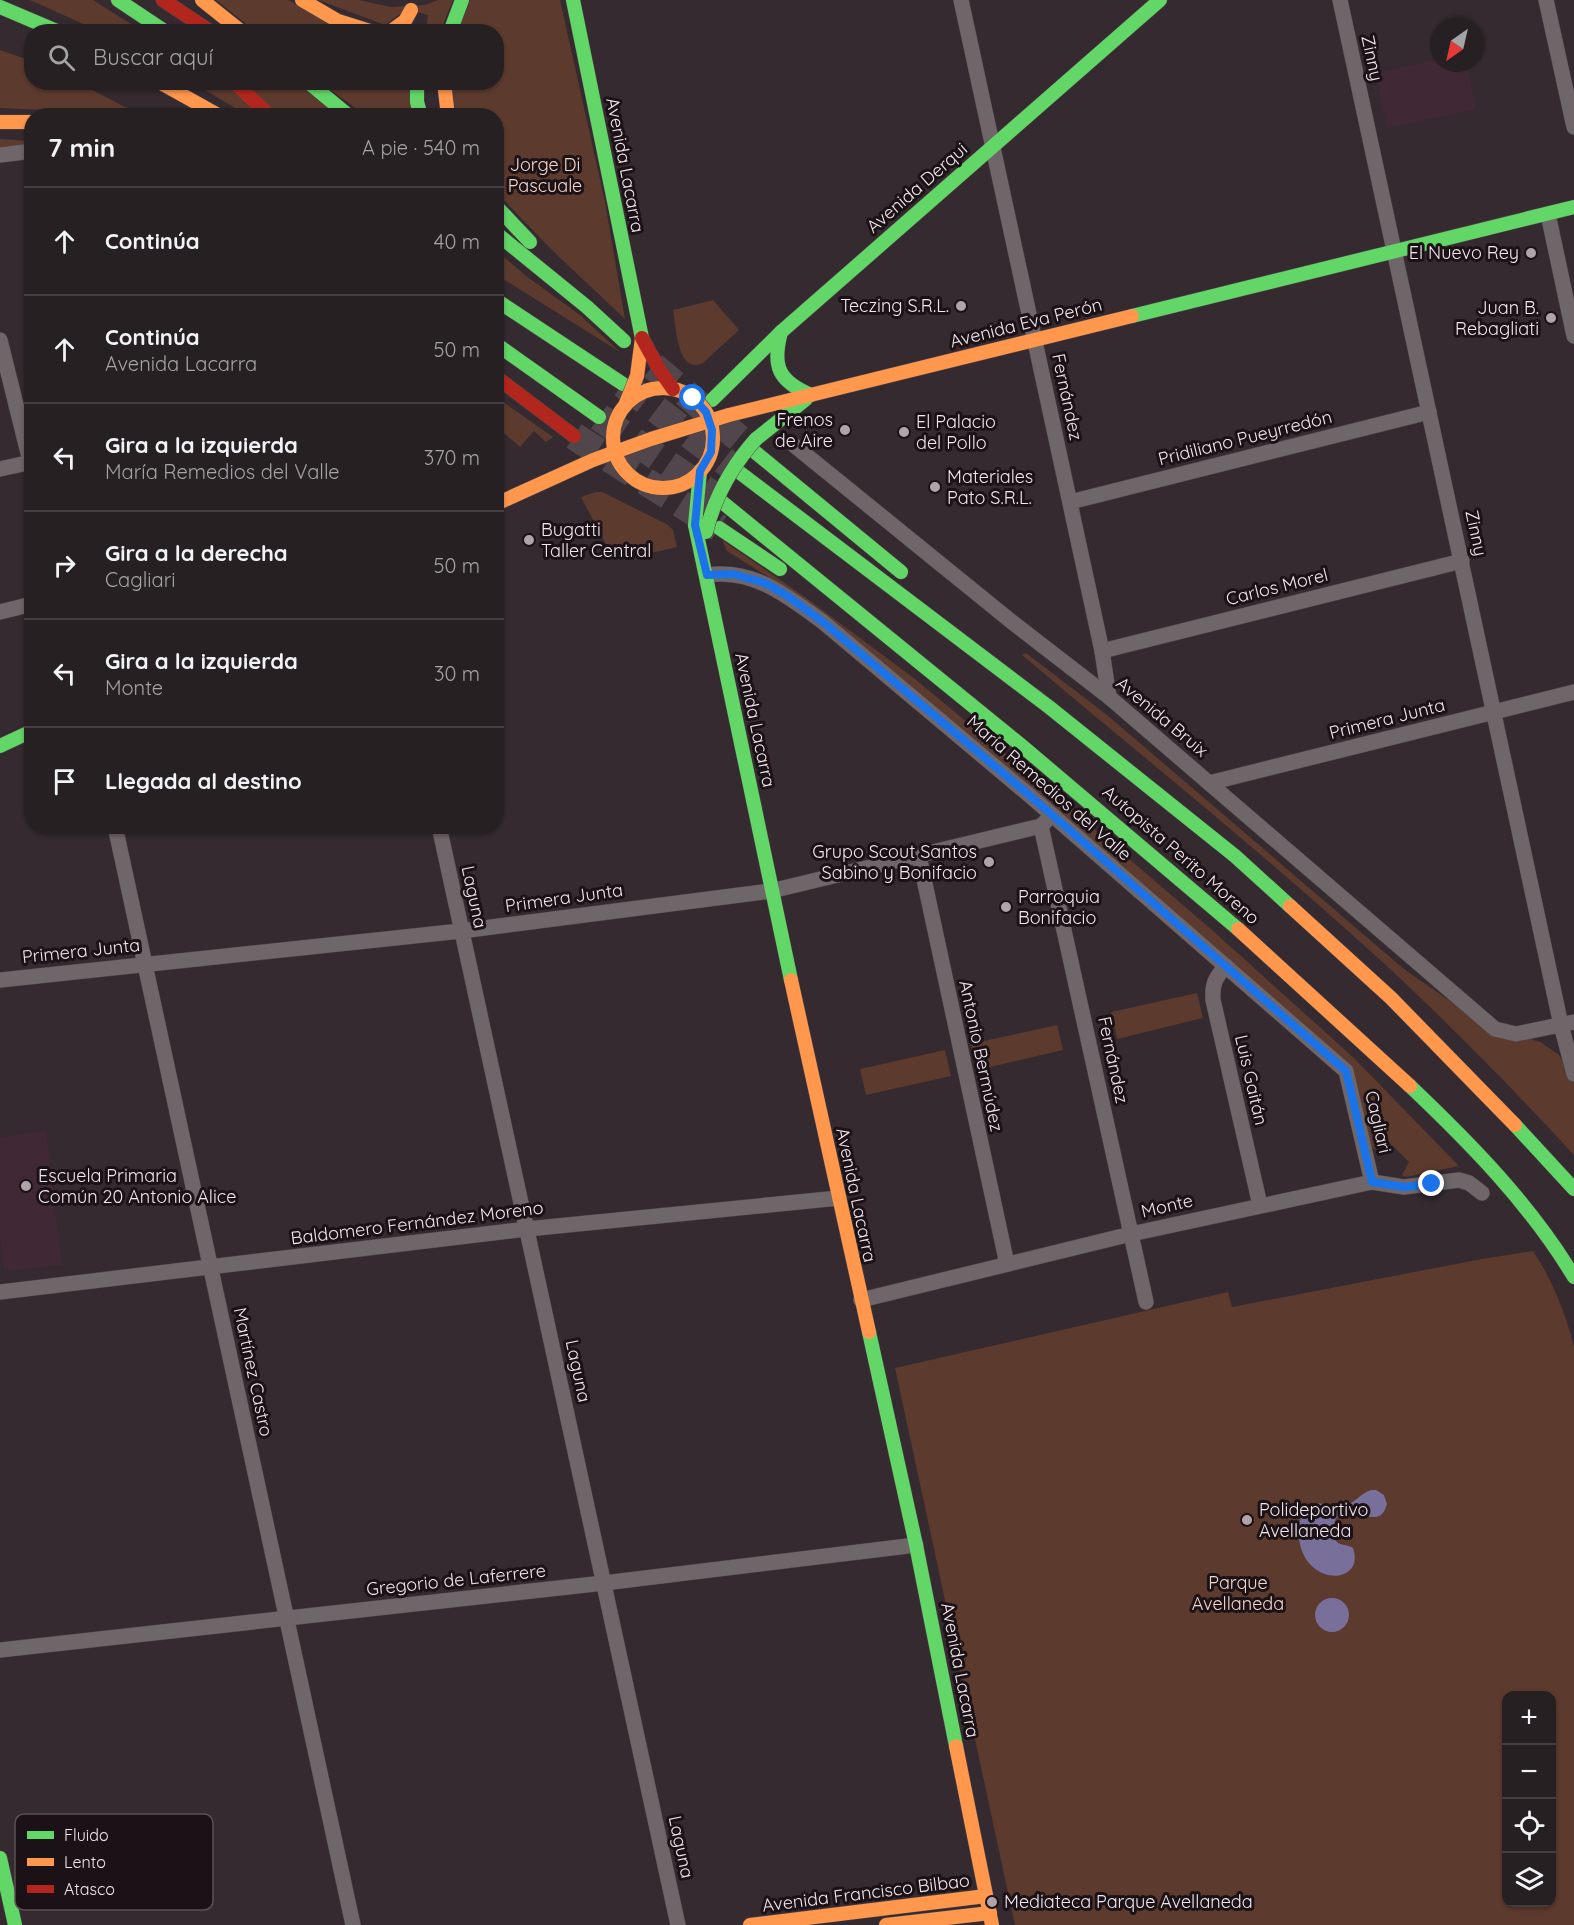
<!DOCTYPE html>
<html lang="es">
<head>
<meta charset="utf-8">
<style>
	body { margin:0; font-family:Quicksand,sans-serif; background:#332d30; color:#f1f3f6 }
	.controls { position:absolute; right:18px; bottom:18px; display:grid; overflow:hidden; border-radius:12px; box-shadow:0 2px 4px #0004 }
	.controls button { width:54px; height:54px; display:grid; place-items:center; padding:0; border:0; border-bottom:2px solid #433e41; background:#272023; color:#f1f3f6; font:30px sans-serif }
	.compass { position:absolute; left:1430px; top:18px; width:54px; height:54px; border-radius:50%; background:#272023; box-shadow:0 2px 4px #0004; rotate:214deg }
	.stop { position:absolute; width:18px; height:18px; margin:-14px; border:4px solid #1a73e8; border-radius:50%; background:#fff }
	.stop.end { background:#1a73e8; border-color:#fff; box-shadow:0 2px 6px #0008 }
	.list { margin:0; padding:0; list-style:none }
	h2 { display:flex; justify-content:space-between; align-items:center; height:78px; margin:0; padding:0 24px; font-size:26px }
	h2 small { font-size:20px; font-weight:400; color:#a4a3a6 }
	.list li { display:grid; grid-template-columns:39px 1fr auto; gap:18px; align-items:center; box-sizing:border-box; height:108px; padding:0 24px; border-top:2px solid #433e41 }
	.list b { display:block; font-size:22px; white-space:nowrap }
	.list p { margin:0; font-size:20px; white-space:nowrap; color:#a4a3a6 }
	.list em { font-size:20px; font-style:normal; color:#a4a3a6 }
	.icon { flex:none; width:33px; height:33px; fill:none; stroke:currentColor; stroke-width:2; stroke-linecap:round; stroke-linejoin:round }
	.map { position:relative; flex:none; width:1574px; height:1925px; overflow:hidden }
	.search { position:absolute; background:#272023; box-shadow:0 2px 4px #0004; left:24px; top:24px; width:480px; height:66px; display:flex; align-items:center; gap:15px; box-sizing:border-box; padding:0 21px; border-radius:24px; color:#a4a3a6; font-size:22px }
	.panel { position:absolute; background:#272023; box-shadow:0 2px 4px #0004; left:24px; top:108px; width:480px; height:726px; border-radius:24px }
	.map>svg:first-child { display:block }
</style>
</head>
<body>
<div class="map">
<svg width="1574" height="1925" viewBox="0 0 1574 1925">
	<rect width="100%" height="100%" fill="#342a2f"/>
	<g fill="#402935">
		<polygon points="1439,59 1439,63 1466,63 1476,109 1387,128 1376,73"/>
		<polygon points="46,1131 62,1265 4,1271 0,1236 0,1137"/>
	</g>
	<g fill="#5d3a2e" fill-rule="evenodd">
		<polygon points="30,0 93,0 142,31 99,31"/>
		<polygon points="216,0 288,0 345,31 255,31"/>
		<polygon points="318,0 359,0 391,7 425,5 438,0 453,0 440,32 426,31 428,15 407,9 385,25"/>
		<polygon points="470,0 560,0 605,202 625,319 555,253 497,193 496,116 456,115 451,83 496,82 496,32 458,31"/>
		<polygon points="0,50 31,61 32,82 79,83 140,115 93,115 69,111 0,108"/>
		<polygon points="193,83 299,83 342,115 247,115"/>
		<polygon points="321,83 410,83 414,115 365,115"/>
		<polygon points="0,139 31,141 31,147 0,151"/>
		<polygon points="496,250 526,276 580,315 620,352 497,275"/>
		<path d="M 713,300 L 739,330 L 703,363 C 677,376 676,325 673,310 Z"/>
		<polygon points="496,397 553,437 546,442 534,431 520,447 497,427"/>
		<polygon points="596,492 602,492 668,525 673,530 677,547 625,559 609,550 581,497"/>
		<polygon points="722,540 805,597 915,679 1050,791 1212,930 1354,1058 1459,1166 1406,1177 1402,1175 1409,1162 1389,1142 1379,1150 1374,1149 1371,1146 1352,1067 792,592 727,551"/>
		<path d="M 1026,653 L 1107,715 L 1404,969 L 1480,1022 L 1540,1042 L 1558,1054 L 1574,1078 L 1574,1155 C 1502,1077 1427,1001 1348,931 C 1242,836 1131,747 1022,655 Z"/>
		<polygon points="1197,993 1203,1018 1117,1039 1111,1012"/>
		<polygon points="1057,1025 1063,1050 977,1070 971,1044"/>
		<polygon points="945,1050 951,1076 866,1095 860,1069"/>
		<path d="M 1533,1251 C 1552,1279 1566,1314 1574,1347 L 1574,1925 L 1015,1925 L 895,1368 L 1228,1292 L 1232,1307 L 1482,1259 ZM 1506,1696 L 1552,1696 L 1552,1902 L 1506,1902 Z"/>
	</g>
	<g fill="#786f9b">
		<path d="M 1371,1490 L 1376,1490 L 1384,1495 L 1387,1504 C 1385,1511 1382,1517 1374,1517 C 1366,1518 1360,1509 1352,1509 C 1337,1508 1328,1529 1336,1541 C 1340,1546 1347,1544 1353,1548 C 1366,1586 1304,1587 1299,1538 C 1298,1530 1299,1517 1305,1511 C 1319,1496 1329,1509 1344,1506 C 1354,1504 1361,1493 1371,1490 Z"/>
		<circle cx="1332" cy="1615" r="17"/>
	</g>
	<g fill="none" stroke-linecap="round" stroke-linejoin="round">
		<g stroke="#50464b" stroke-width="28" stroke-dasharray="28 14" stroke-linecap="butt">
			<polyline points="653,366 755,452"/>
			<polyline points="623,384 739,472"/>
			<polyline points="599,417 720,500"/>
			<polyline points="574,436 719,528"/>
		</g>
		<g stroke="#4e464a" stroke-width="16">
			<g id="street">
				<polyline points="961,0 1102,651 1109,697"/>
				<polyline points="1340,0 1561,1025 1574,1074"/>
				<polyline points="1546,0 1574,127"/>
				<polyline points="0,155 32,151"/>
				<polyline points="1548,214 1574,336"/>
				<polyline points="0,340 32,469"/>
				<polyline points="795,446 1012,622 1109,697 1495,1029 1516,1034 1574,1022"/>
				<polyline points="0,469 32,462"/>
				<polyline points="1070,502 1429,412"/>
				<path d="M 707,575 C 753,568 788,596 823,622 L 1035,800 L 1346,1071 L 1372,1182"/>
				<polyline points="0,612 32,604"/>
				<polyline points="1102,651 1462,561"/>
				<polyline points="1209,783 1574,692"/>
				<polyline points="115,826 353,1925"/>
				<polyline points="439,826 678,1925"/>
				<polyline points="1041,826 1146,1302"/>
				<polyline points="919,856 1007,1264"/>
				<path d="M 1226,966 C 1215,978 1212,984 1213,1000 L 1260,1205"/>
				<polyline points="0,980 461,931 771,891 1041,826 1051,816"/>
				<polyline points="0,1292 527,1229 839,1198"/>
				<polyline points="861,1300 1131,1234 1372,1182 1404,1187 1459,1180 1469,1183 1482,1193"/>
				<polyline points="0,1650 604,1583 916,1545"/>
			</g>
		</g>
		<g stroke="#4e464a" stroke-width="15">
			<g id="fast">
				<polyline points="118,0 166,32"/>
				<polyline points="573,0 642,338"/>
				<polyline points="0,7 59,32"/>
				<polyline points="450,32 462,0"/>
				<polyline points="308,82 349,116"/>
				<polyline points="417,82 417,102 421,116"/>
				<polyline points="496,206 530,242"/>
				<polyline points="496,233 587,307 624,341"/>
				<polyline points="496,300 623,384"/>
				<polyline points="1132,316 1574,207"/>
				<path d="M 781,332 C 772,366 778,381 811,395"/>
				<polyline points="496,344 599,417"/>
				<polyline points="712,400 781,332 1160,0"/>
				<polyline points="756,439 806,399"/>
				<polyline points="755,452 901,572"/>
				<polyline points="739,472 1049,707 1235,856 1290,906"/>
				<polyline points="722,502 1022,746 1238,929"/>
				<polyline points="695,525 791,980"/>
				<polyline points="719,528 780,569"/>
				<polyline points="0,746 32,731"/>
				<path d="M 1410,1086 C 1471,1144 1530,1204 1574,1277"/>
				<polyline points="1515,1125 1574,1189"/>
				<polyline points="869,1332 916,1545 956,1746"/>
				<polyline points="0,1858 15,1925"/>
			</g>
		</g>
		<g stroke="#4e464a" stroke-width="15">
			<g id="slow">
				<polyline points="202,0 242,32"/>
				<polyline points="302,0 338,21 373,32"/>
				<polyline points="390,32 405,21 411,10"/>
				<polyline points="159,82 220,116"/>
				<polyline points="444,82 448,116"/>
				<polyline points="0,122 32,122"/>
				<polyline points="729,415 1132,316"/>
				<polyline points="496,504 593,460"/>
				<polyline points="1290,906 1391,998 1515,1125"/>
				<polyline points="1238,929 1410,1086"/>
				<polyline points="791,980 869,1332"/>
				<polyline points="956,1746 992,1925"/>
				<polyline points="750,1925 986,1896"/>
				<polyline points="886,1925 990,1913"/>
			</g>
		</g>
		<g stroke="#4e464a" stroke-width="15">
			<g id="jam">
				<polyline points="163,0 211,32"/>
				<polyline points="234,82 270,116"/>
				<polyline points="496,377 574,436"/>
			</g>
		</g>
		<use href="#street" stroke="#6f666a" stroke-width="15"/>
		<use href="#fast" stroke="#63d668" stroke-width="14"/>
		<use href="#slow" stroke="#ff974d" stroke-width="14"/>
		<use href="#jam" stroke="#b3261e" stroke-width="14"/>
		<g stroke="#4e464a" stroke-width="15" stroke-linecap="butt">
			<g id="fast-bridge">
				<polyline points="695,525 700,471"/>
				<path d="M 706,532 C 715,496 731,467 756,439"/>
			</g>
		</g>
		<g stroke="#4e464a" stroke-width="15" stroke-linecap="butt">
			<g id="slow-bridge">
				<circle cx="663" cy="438" r="50"/>
				<polyline points="626,403 637,376 642,338"/>
				<polyline points="593,460 651,439 729,415"/>
			</g>
		</g>
		<g stroke="#4e464a" stroke-width="15" stroke-linecap="butt">
			<polyline id="jam-bridge" points="642,338 659,369 673,389"/>
		</g>
		<use href="#fast-bridge" stroke="#63d668" stroke-width="14"/>
		<use href="#slow-bridge" stroke="#ff974d" stroke-width="14"/>
		<use href="#jam-bridge" stroke="#b3261e" stroke-width="14"/>
	</g>
	<g fill="none" stroke-linecap="round" stroke-linejoin="round">
		<polyline stroke="#1a73e8" stroke-width="8" points="693,398 706,412 712,430 711,452 700,471 695,525 707,575 733,574 765,583 786,595 823,622 1035,800 1346,1071 1372,1182 1404,1187 1432,1184"/>
	</g>
	<g fill="#b0a4a9" stroke="#1a1216" stroke-width="2">
		<circle cx="1531" cy="253" r="6"/>
		<circle cx="961" cy="306" r="6"/>
		<circle cx="1551" cy="318" r="6"/>
		<circle cx="845" cy="430" r="6"/>
		<circle cx="904" cy="432" r="6"/>
		<circle cx="935" cy="487" r="6"/>
		<circle cx="529" cy="540" r="6"/>
		<circle cx="989" cy="862" r="6"/>
		<circle cx="1006" cy="907" r="6"/>
		<circle cx="26" cy="1186" r="6"/>
		<circle cx="1247" cy="1520" r="6"/>
		<circle cx="992" cy="1902" r="6"/>
	</g>
	<g text-anchor="middle" stroke-width="6" stroke-linejoin="round" paint-order="stroke">
		<g font-size="18" fill="#f2e5eb" stroke="#1a1216">
			<text transform="translate(1372 58) rotate(78)" y="6">Zinny</text>
			<text transform="translate(625 165) rotate(79)" y="6">Avenida Lacarra</text>
			<text transform="translate(917 188) rotate(-41)" y="6">Avenida Derqui</text>
			<text transform="translate(1026 323) rotate(-14)" y="6">Avenida Eva Perón</text>
			<text transform="translate(1067 397) rotate(78)" y="6">Fernández</text>
			<text transform="translate(1245 438) rotate(-14)" y="6">Pridiliano Pueyrredón</text>
			<text transform="translate(1476 533) rotate(78)" y="6">Zinny</text>
			<text transform="translate(1277 587) rotate(-14)" y="6">Carlos Morel</text>
			<text transform="translate(1162 717) rotate(40)" y="6">Avenida Bruix</text>
			<text transform="translate(1387 719) rotate(-14)" y="6">Primera Junta</text>
			<text transform="translate(755 720) rotate(78)" y="6">Avenida Lacarra</text>
			<text transform="translate(1049 788) rotate(41)" y="6">María Remedios del Valle</text>
			<text transform="translate(1181 855) rotate(41)" y="6">Autopista Perito Moreno</text>
			<text transform="translate(474 897) rotate(78)" y="6">Laguna</text>
			<text transform="translate(564 898) rotate(-8)" y="6">Primera Junta</text>
			<text transform="translate(81 951) rotate(-6)" y="6">Primera Junta</text>
			<text transform="translate(981 1056) rotate(78)" y="6">Antonio Bermúdez</text>
			<text transform="translate(1113 1060) rotate(78)" y="6">Fernández</text>
			<text transform="translate(1251 1080) rotate(77)" y="6">Luis Gaitán</text>
			<text transform="translate(1378 1122) rotate(77)" y="6">Cagliari</text>
			<text transform="translate(856 1195) rotate(78)" y="6">Avenida Lacarra</text>
			<text transform="translate(1167 1206) rotate(-13)" y="6">Monte</text>
			<text transform="translate(417 1223) rotate(-7)" y="6">Baldomero Fernández Moreno</text>
			<text transform="translate(578 1371) rotate(78)" y="6">Laguna</text>
			<text transform="translate(253 1372) rotate(78)" y="6">Martínez Castro</text>
			<text transform="translate(456 1580) rotate(-6)" y="6">Gregorio de Laferrere</text>
			<text transform="translate(960 1670) rotate(79)" y="6">Avenida Lacarra</text>
			<text transform="translate(681 1847) rotate(78)" y="6">Laguna</text>
			<text transform="translate(866 1893) rotate(-7)" y="6">Avenida Francisco Bilbao</text>
		</g>
		<g font-size="18" fill="#f6d5c8" stroke="#1a1216">
			<text x="545" y="171">Jorge Di<tspan x="545" dy="21">Pascuale</tspan></text>
			<text x="1238" y="1589">Parque<tspan x="1238" dy="21">Avellaneda</tspan></text>
		</g>
		<g font-size="18" fill="#f2e5eb" stroke="#1a1216" text-anchor="start">
			<text x="1519" y="259" text-anchor="end">El Nuevo Rey</text>
			<text x="949" y="312" text-anchor="end">Teczing S.R.L.</text>
			<text x="1539" y="314" text-anchor="end">Juan B.<tspan x="1539" dy="21">Rebagliati</tspan></text>
			<text x="833" y="426" text-anchor="end">Frenos<tspan x="833" dy="21">de Aire</tspan></text>
			<text x="916" y="428">El Palacio<tspan x="916" dy="21">del Pollo</tspan></text>
			<text x="947" y="483">Materiales<tspan x="947" dy="21">Pato S.R.L.</tspan></text>
			<text x="541" y="536">Bugatti<tspan x="541" dy="21">Taller Central</tspan></text>
			<text x="977" y="858" text-anchor="end">Grupo Scout Santos<tspan x="977" dy="21">Sabino y Bonifacio</tspan></text>
			<text x="1018" y="903">Parroquia<tspan x="1018" dy="21">Bonifacio</tspan></text>
			<text x="38" y="1182">Escuela Primaria<tspan x="38" dy="21">Común 20 Antonio Alice</tspan></text>
			<text x="1259" y="1516">Polideportivo<tspan x="1259" dy="21">Avellaneda</tspan></text>
			<text x="1004" y="1908">Mediateca Parque Avellaneda</text>
		</g>
	</g>
	<rect x="15" y="1814" width="198" height="96" rx="9" fill="#1a1216" stroke="#5b5156" stroke-width="1.5"/>
	<rect x="27" y="1831" width="27" height="8" fill="#63d668"/>
	<rect x="27" y="1858" width="27" height="8" fill="#ff974d"/>
	<rect x="27" y="1885" width="27" height="8" fill="#b3261e"/>
	<g font-size="16" fill="#f2e5eb">
		<text x="64" y="1841">Fluido</text>
		<text x="64" y="1868">Lento</text>
		<text x="64" y="1895">Atasco</text>
	</g>
</svg>
<div class="controls">
<button>+</button>
<button>−</button>
<button><svg class="icon" aria-label="locate" viewBox="0 0 24 24"><circle cx="12" cy="12" r="6"/><path d="M12 2v4M12 18v4M2 12h4M18 12h4"/></svg></button>
<button><svg class="icon" aria-label="layers" viewBox="0 0 24 24"><path d="M12 4l9 5-9 5-9-5zM3 14l9 5 9-5"/></svg></button>
</div>
<svg class="compass" viewBox="-18 -18 36 36"><path d="M0-13l5 13h-10z" fill="#e53935"/><path d="M0 13l5-13h-10z" fill="#a4a3a6"/></svg>
<div class="stop" style="left:693px;top:398px"></div>
<div class="stop end" style="left:1432px;top:1184px"></div>
<div class="search"><svg class="icon" aria-label="search" viewBox="0 0 24 24"><circle cx="10" cy="10" r="6"/><path d="M15 15l6 6"/></svg>Buscar aquí</div>
<section class="panel">
<h2>7 min<small>A pie · 540 m</small></h2>
<ul class="list">
<li><svg class="icon" aria-label="ahead" viewBox="0 0 24 24"><path d="M12 20V5M6 11l6-6 6 6"/></svg><div><b>Continúa</b></div><em>40 m</em></li>
<li><svg class="icon" aria-label="ahead" viewBox="0 0 24 24"><path d="M12 20V5M6 11l6-6 6 6"/></svg><div><b>Continúa</b><p>Avenida Lacarra</p></div><em>50 m</em></li>
<li><svg class="icon" aria-label="left" viewBox="0 0 24 24"><path d="M17 20v-9H6M10 6l-5 5 5 5"/></svg><div><b>Gira a la izquierda</b><p>María Remedios del Valle</p></div><em>370 m</em></li>
<li><svg class="icon" aria-label="right" viewBox="0 0 24 24"><path d="M7 20v-9h11M14 6l5 5-5 5"/></svg><div><b>Gira a la derecha</b><p>Cagliari</p></div><em>50 m</em></li>
<li><svg class="icon" aria-label="left" viewBox="0 0 24 24"><path d="M17 20v-9H6M10 6l-5 5 5 5"/></svg><div><b>Gira a la izquierda</b><p>Monte</p></div><em>30 m</em></li>
<li><svg class="icon" aria-label="arrive" viewBox="0 0 24 24"><path d="M6 21V4h12l-3 4 3 4H6"/></svg><div><b>Llegada al destino</b></div></li>
</ul>
</section>
</div>
</body>
</html>
